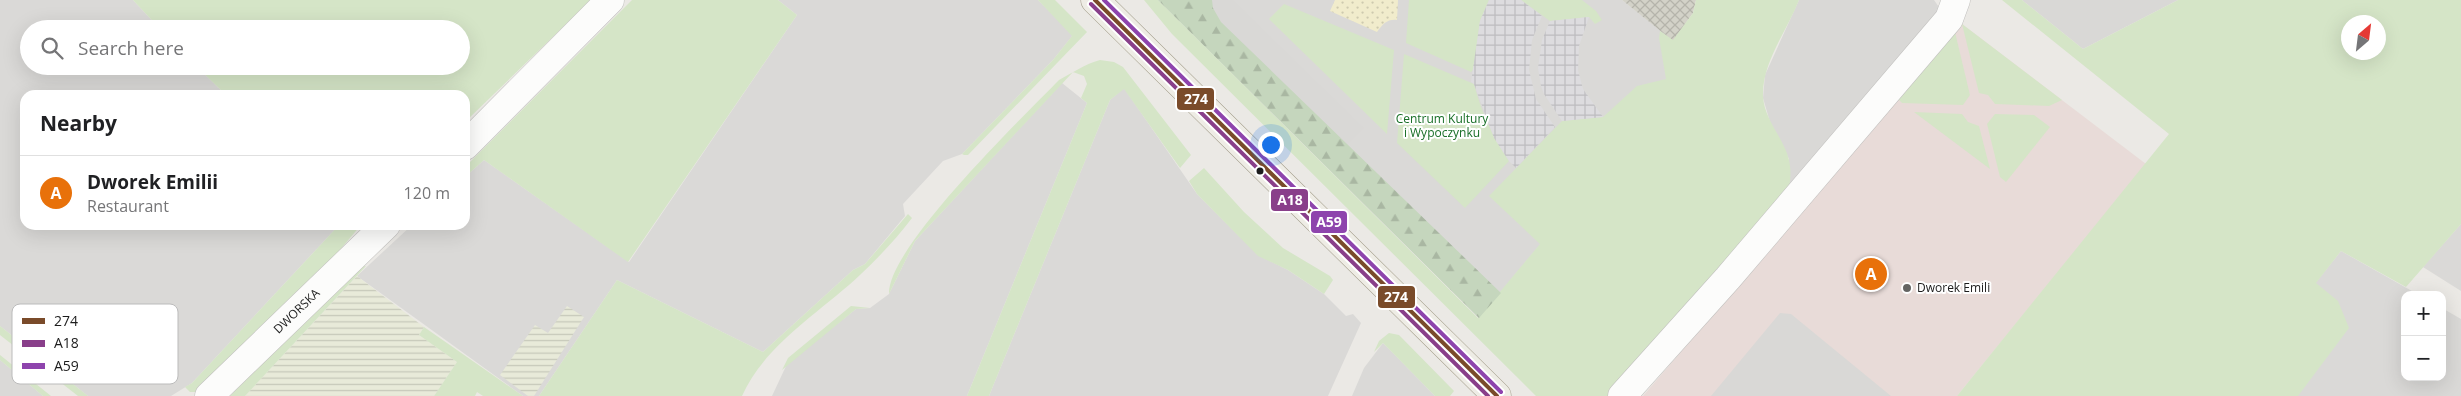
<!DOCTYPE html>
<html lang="en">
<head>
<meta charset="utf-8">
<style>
	body { margin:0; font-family:"Open Sans",sans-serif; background:#f6f6f6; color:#202124 }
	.controls { position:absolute; right:15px; bottom:15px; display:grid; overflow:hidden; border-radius:10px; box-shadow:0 5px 20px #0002 }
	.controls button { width:45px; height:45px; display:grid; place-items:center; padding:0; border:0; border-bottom:1px solid #e0e0e0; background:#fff; color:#202124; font:25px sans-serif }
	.compass { position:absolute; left:2341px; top:15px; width:45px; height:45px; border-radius:50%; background:#fff; box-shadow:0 5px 20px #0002; rotate:28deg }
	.you { position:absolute; left:1270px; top:144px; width:18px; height:18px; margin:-12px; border:4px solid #fff; border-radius:50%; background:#1a73e8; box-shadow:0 0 0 8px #1a73e833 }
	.badge { display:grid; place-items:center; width:32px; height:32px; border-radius:50%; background:#1a73e8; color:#fff; font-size:16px; font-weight:700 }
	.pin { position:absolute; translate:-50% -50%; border:2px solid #fff; box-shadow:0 1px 5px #0006 }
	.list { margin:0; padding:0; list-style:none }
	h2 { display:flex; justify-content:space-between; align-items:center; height:65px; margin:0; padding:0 20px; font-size:21px }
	h2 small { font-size:16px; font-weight:400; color:#757577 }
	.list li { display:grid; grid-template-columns:32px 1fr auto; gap:15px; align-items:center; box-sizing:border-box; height:75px; padding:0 20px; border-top:1px solid #e0e0e0 }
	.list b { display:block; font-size:19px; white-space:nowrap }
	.list p { margin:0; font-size:16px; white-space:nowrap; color:#757577 }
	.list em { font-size:16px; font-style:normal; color:#757577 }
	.icon { flex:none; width:28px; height:28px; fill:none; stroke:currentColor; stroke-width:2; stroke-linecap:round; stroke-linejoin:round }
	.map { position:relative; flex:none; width:2461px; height:396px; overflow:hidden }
	.search { position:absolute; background:#fff; box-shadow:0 5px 20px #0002; left:20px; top:20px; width:450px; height:55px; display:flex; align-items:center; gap:12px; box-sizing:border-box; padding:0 18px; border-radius:28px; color:#757577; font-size:19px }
	.panel { position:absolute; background:#fff; box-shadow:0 5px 20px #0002; left:20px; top:90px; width:450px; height:140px; border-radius:15px }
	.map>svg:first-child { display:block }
</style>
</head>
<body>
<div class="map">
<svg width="2461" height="396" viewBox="0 0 2461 396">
	<defs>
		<pattern id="construction-cross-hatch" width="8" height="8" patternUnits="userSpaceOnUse" patternTransform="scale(1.25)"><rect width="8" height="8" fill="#d3d2c8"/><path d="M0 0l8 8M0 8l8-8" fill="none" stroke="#b5b4ab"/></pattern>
		<pattern id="farmland-rules" width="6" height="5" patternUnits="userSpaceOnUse" patternTransform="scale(1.25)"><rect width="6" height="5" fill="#e8ead9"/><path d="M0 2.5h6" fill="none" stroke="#c6c8ba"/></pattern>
		<pattern id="forest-firs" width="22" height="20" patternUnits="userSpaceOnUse" patternTransform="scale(1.25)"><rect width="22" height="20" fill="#c5d6bd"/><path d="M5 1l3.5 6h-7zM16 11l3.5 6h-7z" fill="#a9b7a2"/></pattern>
		<pattern id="sand-dots" width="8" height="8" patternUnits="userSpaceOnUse" patternTransform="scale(1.25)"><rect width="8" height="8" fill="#f1eccc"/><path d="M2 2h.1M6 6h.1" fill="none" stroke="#cecaaf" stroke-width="1.8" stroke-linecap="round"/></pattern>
		<pattern id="plaza-grid" width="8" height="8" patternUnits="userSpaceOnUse" patternTransform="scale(1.25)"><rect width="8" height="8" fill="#dddcdf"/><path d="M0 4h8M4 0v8" fill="none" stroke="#bdbcbf"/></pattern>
	</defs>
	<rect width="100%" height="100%" fill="#ebe9e5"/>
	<g fill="#dad9d7">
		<polygon points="0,0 133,0 160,29 29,29 29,66 196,66 226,95 25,95 25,225 339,225 192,383 171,396 88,396 0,326"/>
		<polygon points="778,0 1038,0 1073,35 1053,60 962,154 943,161 903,204 905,216 865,264 853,270 763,352 617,280 539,396 523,396 357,276 412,225 465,225 465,177 484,160 629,262 797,15"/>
		<polygon points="1158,0 1622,0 1695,58 1479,318"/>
		<polygon points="1062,83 1087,103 967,396 772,396 787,364 856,309 870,308 889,294 915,241"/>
		<polygon points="1124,88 1197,194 1258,255 1288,270 1324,294 1346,316 1353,314 1361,323 1328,396 989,396 1110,100"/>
		<polygon points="2461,224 2461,291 2423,267"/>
		<polygon points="2341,251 2419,295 2405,295 2405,377 2442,377 2442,308 2461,319 2461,396 2225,396"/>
		<polygon points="1383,343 1435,396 1352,396 1364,368"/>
		<polygon points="0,360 43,396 0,396"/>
	</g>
	<polygon fill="#e8dbd8" points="1962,24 2146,164 1957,396 1643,396"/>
	<g fill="#d9d8d6">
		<polygon points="1212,0 1233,0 1364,128 1347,145 1221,22 1213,8"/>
		<polygon points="1799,0 1934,0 1943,13 1787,198 1789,159 1770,122 1763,98 1765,75"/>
		<polygon points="2022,0 2178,0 2083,49"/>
		<polygon points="1780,313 1791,314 1891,396 1711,396"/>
	</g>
	<polygon fill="url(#construction-cross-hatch)" points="1622,0 1696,0 1693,13 1673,41"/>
	<g fill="url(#farmland-rules)">
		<polygon points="357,276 424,327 419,335 457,362 434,396 245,396"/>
		<polygon points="567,306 584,317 534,396 528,396 500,375 535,325 548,333"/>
	</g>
	<g fill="#d5e5c7" fill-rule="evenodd">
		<polygon points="133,0 591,0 465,122 465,95 226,95 196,66 461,66 461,29 160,29"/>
		<polygon points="632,0 778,0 797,15 628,262 484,160 465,177 465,167"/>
		<polygon points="1038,0 1055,0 1087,32 968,155 964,155 962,154 1053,60 1072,36"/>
		<path d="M 1144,0 L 1158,0 L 1478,318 L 1540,244 L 1489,196 L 1562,121 L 1603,117 L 1637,86 L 1666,79 L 1659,38 L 1660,31 L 1673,40 L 1693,13 L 1696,0 L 1799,0 C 1787,31 1762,62 1763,96 C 1764,120 1784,138 1789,160 C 1792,173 1790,185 1787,198 L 1609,396 L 1536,396 L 1172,34 Z"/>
		<polygon points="1409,0 1489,0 1480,21 1474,69 1471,72 1406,43"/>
		<polygon points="1521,0 1582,0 1596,11 1602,20 1595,24 1589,17 1550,21"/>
		<path d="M 2002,0 L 2022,0 L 2083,49 L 2178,0 L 2461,0 L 2461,224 L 2406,287 L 2341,251 L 2316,283 L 2338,301 L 2349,328 L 2298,396 L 1957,396 L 2169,134 ZM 2378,22 L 2378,52 L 2348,52 L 2348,22 Z"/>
		<polygon points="1284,4 1394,50 1387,134 1269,19"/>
		<polygon points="1962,24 2062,100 2049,106 1995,104 1988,95 1979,93"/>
		<polygon points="1955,32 1970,95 1963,105 1902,103 1898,99"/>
		<path d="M 1404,54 L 1474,84 C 1481,111 1493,138 1509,161 L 1465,208 L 1397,143 Z"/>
		<path d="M 1100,60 L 1114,62 L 1123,67 L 1191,155 L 1180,168 L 1124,89 L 1110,100 L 989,396 L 967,396 L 1087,103 L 1081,98 L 1087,84 L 1084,76 L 1073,72 L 915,241 L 889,294 C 887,248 1023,117 1059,80 C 1072,73 1085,64 1100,60 Z"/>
		<polygon points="1914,112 1962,114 1968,122 1979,126 1990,169"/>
		<polygon points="1995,114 2034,115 2050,127 2006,182 2000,177 1987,124"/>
		<polygon points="1204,168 1244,212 1283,248 1330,276 1333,280 1324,294 1288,270 1258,256 1197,194 1189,181"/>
		<path d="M 908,214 L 912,218 C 897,238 879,257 861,274 C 820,313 766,343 742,396 L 539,396 L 617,280 L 763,352 L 853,270 L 865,264 Z"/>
		<polygon points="339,225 361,225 316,278 200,392 190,392 185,387 192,383"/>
		<polygon points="366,266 245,396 230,396 356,267"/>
		<polygon points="851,306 870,308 856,309 782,370 788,358"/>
		<polygon points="0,326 88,396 78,396 0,335"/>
		<polygon points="424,327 523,396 483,396 477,392 475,396 434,396 457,362 419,335"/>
		<polygon points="1389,333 1399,335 1454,391 1450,396 1435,396 1383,343 1374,352 1379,341"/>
		<polygon points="0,355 51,396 43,396 0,360"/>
	</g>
	<polygon fill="url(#forest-firs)" points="1158,0 1212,0 1213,8 1221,22 1501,293 1479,318"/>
	<path fill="url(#sand-dots)" d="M 1335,0 L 1398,0 L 1397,20 C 1387,19 1383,24 1377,32 L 1330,11 Z"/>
	<g fill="url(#plaza-grid)">
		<polygon points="1489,0 1521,0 1542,16 1532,40 1529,70 1536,99 1555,127 1516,168 1509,161 1494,138 1474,84 1471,82 1480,21"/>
		<polygon points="1589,17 1579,46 1578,70 1583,89 1603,117 1562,121 1544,94 1541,86 1538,68 1542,40 1550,21"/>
	</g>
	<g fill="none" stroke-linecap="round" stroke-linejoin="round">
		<g stroke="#c2c1bf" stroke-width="29">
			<g id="minor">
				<polyline points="465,146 610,0"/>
				<path id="s1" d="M 209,396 L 386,225"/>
				<polyline points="1622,396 1728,278 1949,19 1956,0"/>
			</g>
		</g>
		<g stroke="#9e9885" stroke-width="29">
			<polyline id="major" points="1095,0 1497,396"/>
		</g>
		<use href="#minor" stroke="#fcfcfb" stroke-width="28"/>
		<use href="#major" stroke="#eeece5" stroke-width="28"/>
		<g stroke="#fff" stroke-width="8">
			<polyline id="bus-1" points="1095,0 1497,396"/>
		</g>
		<g stroke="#fff" stroke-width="8">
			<polyline id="bus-2" points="1091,4 1488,396"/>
		</g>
		<g stroke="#fff" stroke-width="8">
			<polyline id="bus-3" points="1104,0 1501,392"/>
		</g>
		<use href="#bus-1" stroke="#7a4b2a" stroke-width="4"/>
		<use href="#bus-2" stroke="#893f8a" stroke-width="4"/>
		<use href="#bus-3" stroke="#8e44ad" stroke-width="4"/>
	</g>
	<circle fill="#1c1c1c" stroke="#fff" stroke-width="2" cx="1260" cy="171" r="4.5"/>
	<circle fill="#646462" stroke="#fff" stroke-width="2" cx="1907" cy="288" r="5"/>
	<g text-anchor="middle" stroke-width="4" stroke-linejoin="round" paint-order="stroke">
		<g font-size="12" fill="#176e26" stroke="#fff">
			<text x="1442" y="123">Centrum Kultury<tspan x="1442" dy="14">i Wypoczynku</tspan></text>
		</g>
		<g font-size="12" fill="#1c1c1c" stroke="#fff" text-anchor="start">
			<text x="1917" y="292">Dworek Emili</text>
		</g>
		<g font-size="12" fill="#1c1c1c" stroke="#fff">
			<text dy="4" stroke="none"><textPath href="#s1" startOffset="122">DWORSKA</textPath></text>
		</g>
	</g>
	<rect x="12" y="304" width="166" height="80" rx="8" fill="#fff" stroke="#bbb" stroke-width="1"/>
	<rect x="22" y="318" width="23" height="6" fill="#7a4b2a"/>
	<rect x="22" y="340" width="23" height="7" fill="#893f8a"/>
	<rect x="22" y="363" width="23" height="6" fill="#8e44ad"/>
	<g font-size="14" fill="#1c1c1c">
		<text x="54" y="326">274</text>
		<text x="54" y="348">A18</text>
		<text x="54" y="371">A59</text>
	</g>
	<g stroke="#fff" stroke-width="2">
		<rect x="1176" y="87" width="39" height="24" rx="5" fill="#7a4b2a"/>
		<rect x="1270" y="188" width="39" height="24" rx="5" fill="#893f8a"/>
		<rect x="1310" y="210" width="38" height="24" rx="5" fill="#8e44ad"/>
		<rect x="1377" y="285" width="39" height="24" rx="5" fill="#7a4b2a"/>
	</g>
	<g font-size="14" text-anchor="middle" font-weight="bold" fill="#fff">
		<text x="1196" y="104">274</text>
		<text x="1290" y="205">A18</text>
		<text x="1329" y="227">A59</text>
		<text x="1396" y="302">274</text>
	</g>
</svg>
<div class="controls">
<button>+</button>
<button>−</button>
</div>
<svg class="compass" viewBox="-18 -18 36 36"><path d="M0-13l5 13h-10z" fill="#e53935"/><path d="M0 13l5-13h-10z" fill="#757577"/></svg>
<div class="you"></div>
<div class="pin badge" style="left:1871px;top:274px;background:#e8710a">A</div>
<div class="search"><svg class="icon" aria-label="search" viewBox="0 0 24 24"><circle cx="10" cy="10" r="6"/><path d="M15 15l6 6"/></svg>Search here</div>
<section class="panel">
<h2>Nearby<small></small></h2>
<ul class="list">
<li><span class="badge" style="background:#e8710a">A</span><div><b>Dworek Emilii</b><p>Restaurant</p></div><em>120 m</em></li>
</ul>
</section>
</div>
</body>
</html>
